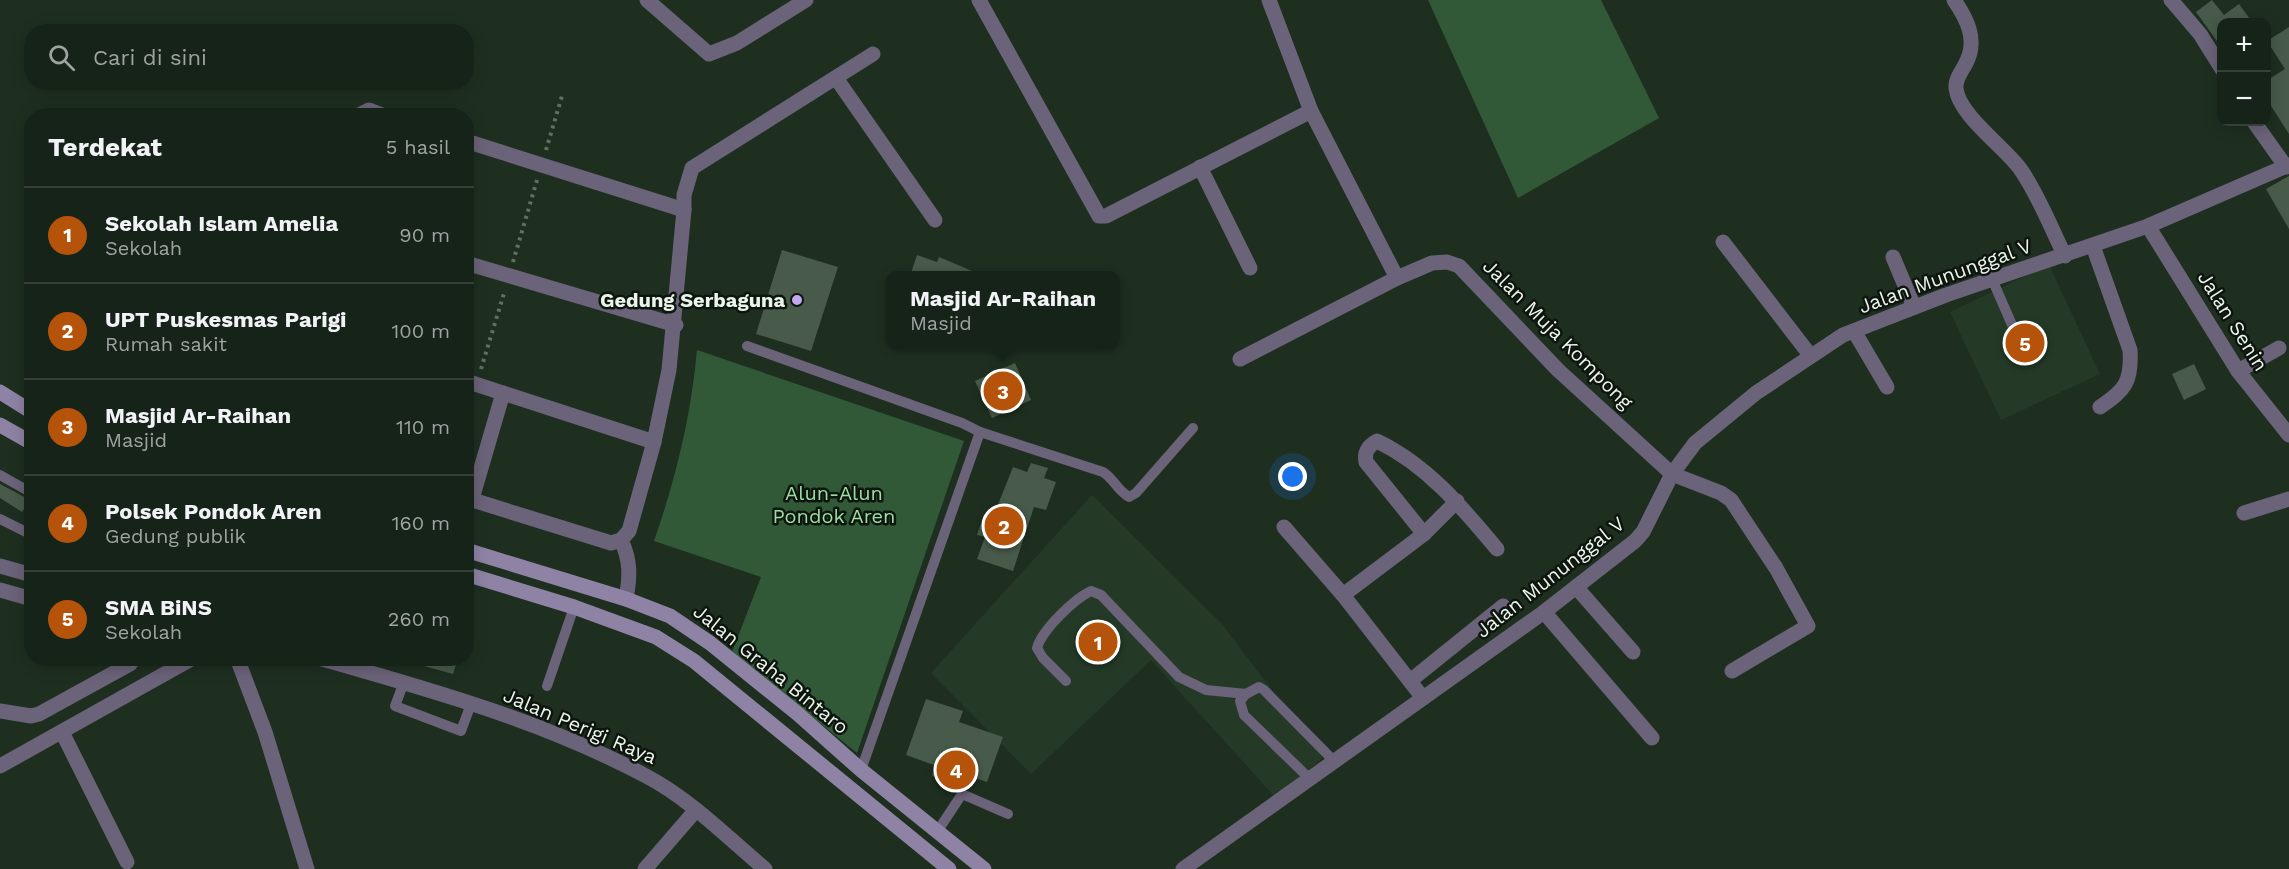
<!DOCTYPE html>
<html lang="id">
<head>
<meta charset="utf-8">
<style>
	body { margin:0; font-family:"Work Sans",sans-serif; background:#1f2b21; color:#f1f3f6 }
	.controls { position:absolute; right:18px; top:18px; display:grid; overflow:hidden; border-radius:12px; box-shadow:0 3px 15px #0003 }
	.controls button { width:54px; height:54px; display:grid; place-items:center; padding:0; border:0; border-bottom:2px solid #354037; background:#162318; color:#f1f3f6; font:30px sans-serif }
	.you { position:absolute; left:1293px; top:477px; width:21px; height:21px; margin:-15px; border:4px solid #fff; border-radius:50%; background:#1a73e8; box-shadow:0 0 0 9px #1a73e833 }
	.badge { display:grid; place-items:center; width:39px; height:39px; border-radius:50%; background:#b45309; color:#fff; font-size:20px; font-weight:700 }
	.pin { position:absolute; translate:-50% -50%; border:3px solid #fff; box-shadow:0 2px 6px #0006 }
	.popup { position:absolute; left:886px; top:271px; width:234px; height:78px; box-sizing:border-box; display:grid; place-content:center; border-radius:12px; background:#162318; filter:drop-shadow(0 2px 4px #0005); font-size:20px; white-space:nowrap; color:#9ea4a2 }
	.popup b { font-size:22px; color:#f1f3f6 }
	.popup::after { content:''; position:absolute; left:50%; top:100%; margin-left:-12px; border:12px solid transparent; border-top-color:#162318 }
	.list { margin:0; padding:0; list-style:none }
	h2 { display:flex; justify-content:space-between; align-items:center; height:78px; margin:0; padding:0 24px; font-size:26px }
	h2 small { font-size:20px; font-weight:400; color:#9ea4a2 }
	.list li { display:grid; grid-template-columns:39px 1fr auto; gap:18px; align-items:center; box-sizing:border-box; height:96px; padding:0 24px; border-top:2px solid #354037 }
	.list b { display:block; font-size:22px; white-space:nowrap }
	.list p { margin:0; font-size:20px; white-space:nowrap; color:#9ea4a2 }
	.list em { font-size:20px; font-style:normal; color:#9ea4a2 }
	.icon { flex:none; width:33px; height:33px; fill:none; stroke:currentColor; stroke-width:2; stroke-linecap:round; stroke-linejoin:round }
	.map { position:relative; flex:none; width:2289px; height:869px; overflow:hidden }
	.search { position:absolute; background:#162318; box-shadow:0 3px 15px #0003; left:24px; top:24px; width:450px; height:66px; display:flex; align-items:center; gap:15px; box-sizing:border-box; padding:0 21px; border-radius:24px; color:#9ea4a2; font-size:22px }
	.panel { position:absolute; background:#162318; box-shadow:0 3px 15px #0003; left:24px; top:108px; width:450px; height:558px; border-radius:24px }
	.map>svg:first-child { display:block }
</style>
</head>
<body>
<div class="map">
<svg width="2289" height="869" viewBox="0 0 2289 869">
	<rect width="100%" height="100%" fill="#1e2f20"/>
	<g fill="#243a27">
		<polygon points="2049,265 2100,374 2001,420 1950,312"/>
		<polygon points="1092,495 1222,624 1323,758 1275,797 1151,660 1031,774 931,673"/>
	</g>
	<g fill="#315937">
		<polygon points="1428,0 1601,0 1659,118 1518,198"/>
		<path d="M 697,350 L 964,441 L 857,753 L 732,652 L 761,577 L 654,541 C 676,478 691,416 697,350 Z"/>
	</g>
	<g fill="#485b4a">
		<polygon points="2212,0 2224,15 2239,4 2252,22 2222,22 2222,48 2196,12"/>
		<polygon points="2289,27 2289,134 2266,98 2266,81 2285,69 2267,41"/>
		<polygon points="2289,176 2289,229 2266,189"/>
		<polygon points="782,250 838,267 811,351 756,334"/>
		<polygon points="917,255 937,262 939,257 984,276 910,276"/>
		<polygon points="1015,363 1031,400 992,418 975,381"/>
		<polygon points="2194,364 2206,389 2184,400 2172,374"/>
		<polygon points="1031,463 1048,468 1044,478 1056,482 1046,510 1034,507 1013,571 977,559 985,537 977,535 984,514 993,517 1013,467 1027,472"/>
		<polygon points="0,484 30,500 22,512 0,498"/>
		<polygon points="413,658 458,658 453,674 413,663"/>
		<polygon points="926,699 963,711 959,722 1003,737 987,782 955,771 950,782 932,776 934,765 906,755"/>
	</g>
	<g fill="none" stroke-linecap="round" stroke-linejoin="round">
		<g stroke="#617063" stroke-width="4" stroke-dasharray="3 4.5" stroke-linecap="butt">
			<polyline points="546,150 562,96"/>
			<polyline points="513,262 537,180"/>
			<polyline points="481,369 505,290"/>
			<polyline points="466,418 472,399"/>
		</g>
		<g stroke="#6b6379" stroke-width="10">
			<polyline points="1992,279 2023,350"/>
			<path d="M 747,346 L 962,423 L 980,432 L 1103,472 C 1114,479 1117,490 1129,497 L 1136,493 L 1193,428"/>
			<polyline points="0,475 32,493"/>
			<polyline points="0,519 32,535"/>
			<path d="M 1066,681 L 1043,658 L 1037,648 C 1042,630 1074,599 1091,591 L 1101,595 L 1179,677 L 1206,690 L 1246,694"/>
			<polyline points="404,682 395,706 461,731 471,704"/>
			<polyline points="547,686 574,607"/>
			<polyline points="861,770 980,432"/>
			<polyline points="1310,779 1244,715 1240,701 1246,694 1259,687 1264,690 1334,761"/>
			<polyline points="937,832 962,794 1008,814"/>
		</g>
		<g stroke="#6b6379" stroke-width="15">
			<polyline points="647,0 709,54 737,43 806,0"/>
			<polyline points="979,0 1099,216 1106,216 1311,111"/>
			<polyline points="1269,0 1311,111 1397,278"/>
			<path d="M 1954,0 C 1967,19 1978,40 1966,63 C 1962,71 1955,79 1956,88 C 1958,115 2007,149 2021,170 C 2039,196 2051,228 2065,256"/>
			<polyline points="2171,0 2200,34 2222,69"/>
			<polyline points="836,78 935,220"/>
			<polyline points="357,116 369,110 385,116"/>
			<polyline points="2254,122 2286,167"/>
			<polyline points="466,141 684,210 669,370 654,442 629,531 621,540 611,543 466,498"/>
			<polyline points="1200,167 1250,268"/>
			<polyline points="684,210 684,195 692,168 873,54"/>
			<polyline points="2148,226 2238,371 2289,435"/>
			<polyline points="1723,242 1810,355"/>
			<path d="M 2093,246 L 2130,350 C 2132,382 2125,390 2100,407"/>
			<polyline points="1893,257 1914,307"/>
			<polyline points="466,263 676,325"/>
			<polyline points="1854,331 1887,387"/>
			<polyline points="1240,359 1397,278 1432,263 1447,262 1459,266 1558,370 1672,474 1721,493 1731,500 1776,568 1808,626 1732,671"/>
			<polyline points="2238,371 2279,348"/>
			<polyline points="466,381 654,442"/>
			<polyline points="472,499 503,393"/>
			<polyline points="2244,513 2289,499"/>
			<polyline points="1284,527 1343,595 1423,698"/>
			<path d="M 1424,534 L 1366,462 C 1364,452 1368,446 1377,441 C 1427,465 1462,507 1497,549"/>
			<path d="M 621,540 C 631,561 630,577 626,599"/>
			<polyline points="1576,587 1633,652"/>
			<polyline points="0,590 32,599"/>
			<polyline points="1343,595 1424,534 1457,501"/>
			<polyline points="1544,612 1652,738"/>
			<polyline points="237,658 265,732 307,869"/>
			<polyline points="1410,681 1503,606"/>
			<polyline points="0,711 31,716 39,714 130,664 134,658"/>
			<polyline points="62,732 127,862"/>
			<polyline points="0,766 193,658"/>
			<polyline points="645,869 696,810"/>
		</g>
		<g stroke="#6b6379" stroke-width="15">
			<polyline points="0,566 32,575"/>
			<path d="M 319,658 C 431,690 543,721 646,776 C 690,799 727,837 765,869"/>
			<polyline points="1183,869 1544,612 1635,541 1643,532 1672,474 1695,443 1756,393 1843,335 1946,295 2148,226 2289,165"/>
		</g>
		<g stroke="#8f83a5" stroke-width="15">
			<polyline points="0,392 32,412"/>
			<polyline points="0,425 32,443"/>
			<polyline points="466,550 626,599 670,616 710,643 798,714 861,770 984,869"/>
			<polyline points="466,574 574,607 656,637 694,661 949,869"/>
		</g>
	</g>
	<circle fill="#c4a7f1" stroke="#0e150e" stroke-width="2" cx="797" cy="300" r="6"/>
	<g text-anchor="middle" stroke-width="5" stroke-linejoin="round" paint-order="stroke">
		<g font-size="20" fill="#e9f4ea" stroke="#0e150e">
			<text transform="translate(1945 276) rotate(-20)" y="7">Jalan Mununggal V</text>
			<text transform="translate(2233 321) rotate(58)" y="7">Jalan Senin</text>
			<text transform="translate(1558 334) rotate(45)" y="7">Jalan Muja Kompong</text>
			<text transform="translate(1550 577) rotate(-38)" y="7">Jalan Mununggal V</text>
			<text transform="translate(771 669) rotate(39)" y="7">Jalan Graha Bintaro</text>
			<text transform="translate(580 726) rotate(23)" y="7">Jalan Perigi Raya</text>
		</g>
		<g font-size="20" font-weight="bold" fill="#e9f4ea" stroke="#0e150e" text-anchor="end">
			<text x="785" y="307">Gedung Serbaguna</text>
		</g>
		<g font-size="20" fill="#99dea3" stroke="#0e150e">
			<text x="834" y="500">Alun-Alun<tspan x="834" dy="23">Pondok Aren</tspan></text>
		</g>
	</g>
</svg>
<div class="controls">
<button>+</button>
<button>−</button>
</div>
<div class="you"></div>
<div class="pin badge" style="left:1098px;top:642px">1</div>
<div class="pin badge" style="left:1004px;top:526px">2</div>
<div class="pin badge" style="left:1003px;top:391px">3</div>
<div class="popup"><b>Masjid Ar-Raihan</b>Masjid</div>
<div class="pin badge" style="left:956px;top:770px">4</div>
<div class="pin badge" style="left:2025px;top:343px">5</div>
<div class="search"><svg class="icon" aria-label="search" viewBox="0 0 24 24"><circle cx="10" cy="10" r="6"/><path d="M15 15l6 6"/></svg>Cari di sini</div>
<section class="panel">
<h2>Terdekat<small>5 hasil</small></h2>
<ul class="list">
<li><span class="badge">1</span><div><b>Sekolah Islam Amelia</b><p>Sekolah</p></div><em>90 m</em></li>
<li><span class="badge">2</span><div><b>UPT Puskesmas Parigi</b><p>Rumah sakit</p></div><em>100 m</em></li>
<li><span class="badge">3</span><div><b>Masjid Ar-Raihan</b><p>Masjid</p></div><em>110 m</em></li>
<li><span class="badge">4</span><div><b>Polsek Pondok Aren</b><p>Gedung publik</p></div><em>160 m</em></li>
<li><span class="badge">5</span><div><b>SMA BiNS</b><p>Sekolah</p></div><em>260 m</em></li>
</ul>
</section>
</div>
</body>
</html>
